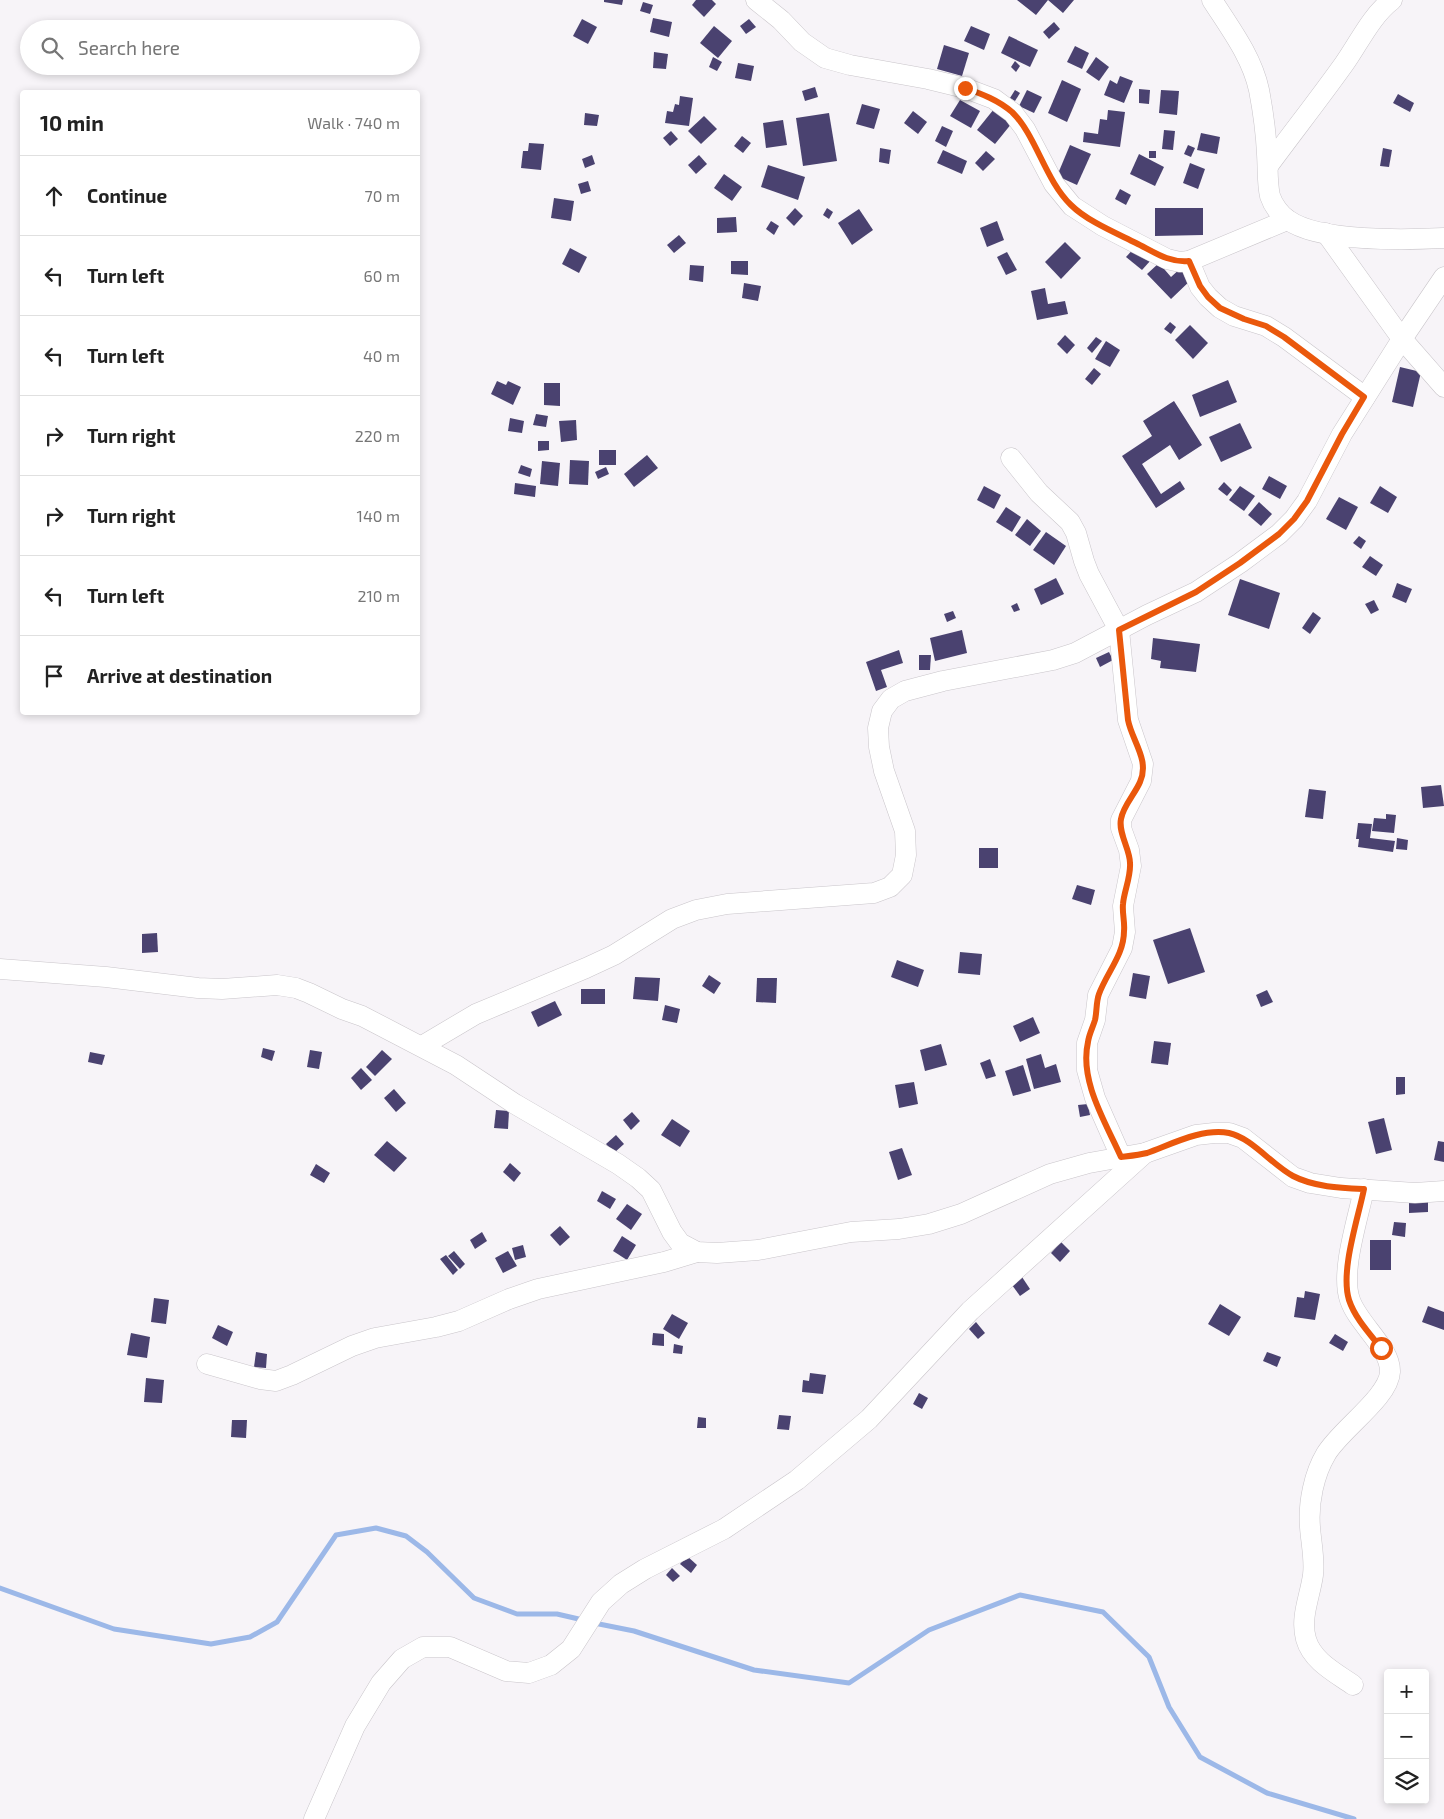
<!DOCTYPE html>
<html lang="en">
<head>
<meta charset="utf-8">
<style>
	body { margin:0; font-family:"Exo 2",sans-serif; background:#f2f2f2; color:#222 }
	.controls { position:absolute; right:15px; bottom:15px; display:grid; overflow:hidden; border-radius:5px; box-shadow:0 2px 8px #0003 }
	.controls button { width:45px; height:45px; display:grid; place-items:center; padding:0; border:0; border-bottom:1px solid #e0e0e0; background:#fff; color:#222; font:25px sans-serif }
	.stop { position:absolute; width:15px; height:15px; margin:-11px; border:4px solid #ea580c; border-radius:50%; background:#fff }
	.stop.end { background:#ea580c; border-color:#fff; box-shadow:0 1px 5px #0008 }
	.list { margin:0; padding:0; list-style:none }
	h2 { display:flex; justify-content:space-between; align-items:center; height:65px; margin:0; padding:0 20px; font-size:21px }
	h2 small { font-size:16px; font-weight:400; color:#767676 }
	.list li { display:grid; grid-template-columns:32px 1fr auto; gap:15px; align-items:center; box-sizing:border-box; height:80px; padding:0 20px; border-top:1px solid #e0e0e0 }
	.list b { display:block; font-size:19px; white-space:nowrap }
	.list em { font-size:16px; font-style:normal; color:#767676 }
	.icon { flex:none; width:28px; height:28px; fill:none; stroke:currentColor; stroke-width:2; stroke-linecap:round; stroke-linejoin:round }
	.map { position:relative; flex:none; width:1444px; height:1819px; overflow:hidden }
	.search { position:absolute; background:#fff; box-shadow:0 2px 8px #0003; left:20px; top:20px; width:400px; height:55px; display:flex; align-items:center; gap:12px; box-sizing:border-box; padding:0 18px; border-radius:28px; color:#767676; font-size:19px }
	.panel { position:absolute; background:#fff; box-shadow:0 2px 8px #0003; left:20px; top:90px; width:400px; height:625px; border-radius:5px }
	.map>svg:first-child { display:block }
</style>
</head>
<body>
<div class="map">
<svg width="1444" height="1819" viewBox="0 0 1444 1819">
	<rect width="100%" height="100%" fill="#f7f4f8"/>
	<g fill="none" stroke-linecap="round" stroke-linejoin="round">
		<g stroke="#9cb8e8" stroke-width="5">
			<polyline points="0,1588 114,1629 211,1644 250,1637 277,1622 336,1535 376,1528 406,1536 427,1552 474,1598 517,1614 557,1614 583,1620"/>
			<polyline points="594,1623 634,1631 754,1670 849,1683 929,1630 1020,1595 1103,1612 1149,1657 1169,1707 1200,1757 1267,1793 1354,1819"/>
		</g>
	</g>
	<g fill="#4a4270">
		<polygon points="604,0 623,0 622,5 604,2"/>
		<polygon points="696,0 712,0 716,4 704,17 692,5"/>
		<polygon points="1017,0 1074,0 1063,13 1048,0 1036,15"/>
		<polygon points="643,2 653,5 650,14 640,11"/>
		<polygon points="653,18 672,22 669,37 650,32"/>
		<polygon points="582,19 597,27 588,44 573,36"/>
		<polygon points="749,19 756,27 746,34 740,26"/>
		<polygon points="1054,22 1060,29 1049,39 1043,32"/>
		<polygon points="714,26 732,41 718,58 700,43"/>
		<polygon points="971,26 990,34 984,50 964,41"/>
		<polygon points="1009,36 1038,50 1030,67 1001,53"/>
		<polygon points="944,45 969,53 962,76 937,69"/>
		<polygon points="1075,46 1089,53 1082,69 1067,62"/>
		<polygon points="654,52 668,54 666,69 653,68"/>
		<polygon points="713,57 722,62 717,71 709,67"/>
		<polygon points="1096,57 1109,67 1099,81 1086,72"/>
		<polygon points="1015,61 1020,66 1016,72 1011,67"/>
		<polygon points="738,63 754,66 751,81 735,78"/>
		<polygon points="1120,76 1133,81 1124,103 1104,95 1110,80 1117,84"/>
		<polygon points="1062,80 1081,89 1067,122 1048,113"/>
		<polygon points="815,87 818,97 805,101 802,91"/>
		<polygon points="1139,89 1150,90 1149,104 1139,103"/>
		<polygon points="1015,90 1020,93 1015,101 1010,98"/>
		<polygon points="1027,90 1042,97 1034,113 1019,106"/>
		<polygon points="1161,90 1179,91 1177,115 1159,113"/>
		<polygon points="1398,94 1414,103 1410,112 1393,103"/>
		<polygon points="680,96 693,98 689,126 665,123 667,111 673,112 675,104 679,105"/>
		<polygon points="960,100 980,111 971,128 950,116"/>
		<polygon points="862,104 880,109 874,129 856,124"/>
		<polygon points="994,109 1012,123 995,144 977,130"/>
		<polygon points="1108,110 1125,112 1120,147 1083,142 1084,132 1098,134 1100,119 1107,120"/>
		<polygon points="913,111 927,122 918,134 904,123"/>
		<polygon points="585,113 599,115 597,126 584,125"/>
		<polygon points="829,113 837,161 803,166 796,118"/>
		<polygon points="704,116 717,129 701,144 688,131"/>
		<polygon points="783,120 787,145 766,148 763,123"/>
		<polygon points="942,126 953,131 946,147 935,141"/>
		<polygon points="1164,130 1175,131 1173,150 1162,149"/>
		<polygon points="671,131 678,139 670,146 663,138"/>
		<polygon points="1201,133 1220,137 1217,154 1197,150"/>
		<polygon points="742,136 751,143 743,153 734,146"/>
		<polygon points="529,143 544,144 541,170 521,168 523,151 528,151"/>
		<polygon points="1070,145 1091,154 1077,185 1057,176"/>
		<polygon points="1188,145 1195,148 1191,157 1184,154"/>
		<polygon points="880,148 891,150 889,164 879,162"/>
		<polygon points="1383,148 1392,150 1389,167 1380,166"/>
		<polygon points="943,150 967,161 962,174 937,163"/>
		<polygon points="986,151 995,159 983,171 975,163"/>
		<rect x="1149" y="151" width="7" height="7"/>
		<polygon points="1139,154 1164,167 1155,186 1130,174"/>
		<polygon points="592,155 595,164 585,168 582,159"/>
		<polygon points="699,155 707,164 696,174 688,165"/>
		<polygon points="1190,163 1205,169 1198,189 1183,183"/>
		<polygon points="768,165 805,177 798,200 761,187"/>
		<polygon points="724,174 742,187 732,201 714,188"/>
		<polygon points="588,181 591,191 581,194 578,184"/>
		<polygon points="1120,189 1131,195 1126,205 1115,199"/>
		<polygon points="554,198 574,201 571,221 551,218"/>
		<polygon points="795,208 803,216 794,226 786,218"/>
		<polygon points="827,208 833,212 829,219 823,215"/>
		<polygon points="1155,208 1203,208 1203,235 1155,236"/>
		<polygon points="859,209 873,230 852,245 838,223"/>
		<polygon points="736,217 737,232 717,233 717,218"/>
		<polygon points="771,221 779,226 774,235 766,229"/>
		<polygon points="997,221 1004,240 987,247 980,228"/>
		<polygon points="679,235 686,243 674,253 667,245"/>
		<polygon points="1065,242 1081,258 1061,279 1045,262"/>
		<polygon points="1136,246 1151,260 1142,270 1126,257"/>
		<polygon points="570,248 587,257 579,273 562,264"/>
		<polygon points="1007,252 1017,270 1006,275 997,257"/>
		<polygon points="731,261 748,261 748,275 731,274"/>
		<polygon points="1159,263 1171,277 1182,267 1193,278 1171,299 1147,274"/>
		<polygon points="690,265 704,266 703,282 689,280"/>
		<polygon points="744,283 761,286 758,301 742,298"/>
		<polygon points="1045,288 1048,304 1065,301 1068,314 1037,320 1031,291"/>
		<polygon points="1170,322 1176,327 1171,334 1164,329"/>
		<polygon points="1190,325 1208,343 1193,359 1175,340"/>
		<polygon points="1065,335 1075,345 1067,354 1057,344"/>
		<polygon points="1096,337 1102,341 1092,353 1087,348"/>
		<polygon points="1106,341 1120,350 1110,367 1095,359"/>
		<polygon points="1400,367 1421,372 1413,407 1392,402"/>
		<polygon points="1094,368 1101,374 1092,385 1085,379"/>
		<polygon points="1228,380 1237,402 1200,417 1192,395"/>
		<polygon points="497,381 506,385 508,381 521,387 513,405 491,394"/>
		<polygon points="544,383 560,383 560,406 544,405"/>
		<polygon points="1174,401 1202,445 1179,460 1170,445 1142,464 1161,494 1180,481 1185,489 1156,508 1122,456 1152,436 1143,421"/>
		<polygon points="536,414 548,416 546,427 533,425"/>
		<polygon points="510,418 524,421 522,433 508,431"/>
		<polygon points="576,420 577,440 561,442 559,421"/>
		<polygon points="1240,423 1252,448 1221,462 1209,437"/>
		<polygon points="538,441 549,441 549,450 538,451"/>
		<rect x="599" y="450" width="17" height="15"/>
		<polygon points="647,455 658,468 634,487 624,474"/>
		<polygon points="570,460 589,461 588,485 569,484"/>
		<polygon points="542,461 560,463 558,486 540,484"/>
		<polygon points="521,465 532,469 530,477 518,473"/>
		<polygon points="606,467 609,474 598,479 595,472"/>
		<polygon points="1269,476 1287,486 1280,499 1262,489"/>
		<polygon points="1224,482 1232,490 1227,496 1218,489"/>
		<polygon points="515,483 536,486 535,497 514,494"/>
		<polygon points="984,486 1001,495 994,509 977,500"/>
		<polygon points="1240,486 1255,496 1244,511 1229,500"/>
		<polygon points="1380,486 1397,497 1388,513 1370,503"/>
		<polygon points="1339,497 1358,507 1346,530 1326,519"/>
		<polygon points="1259,502 1272,514 1261,526 1248,515"/>
		<polygon points="1006,507 1021,517 1012,532 996,522"/>
		<polygon points="1027,519 1041,531 1030,546 1015,535"/>
		<polygon points="1046,532 1066,546 1054,565 1033,550"/>
		<polygon points="1359,536 1366,541 1361,549 1353,543"/>
		<polygon points="1370,556 1383,565 1376,576 1362,567"/>
		<polygon points="1056,578 1064,594 1041,605 1034,589"/>
		<polygon points="1240,579 1280,593 1269,629 1228,615"/>
		<polygon points="1397,583 1412,589 1406,603 1392,597"/>
		<polygon points="1374,600 1379,610 1371,614 1365,604"/>
		<polygon points="1017,603 1020,610 1014,612 1011,606"/>
		<polygon points="953,611 956,618 947,622 944,614"/>
		<polygon points="1313,612 1321,618 1310,634 1302,628"/>
		<polygon points="962,630 967,653 935,661 930,638"/>
		<polygon points="1153,638 1200,644 1196,672 1160,668 1161,661 1151,659"/>
		<polygon points="899,650 903,663 881,670 887,687 876,691 866,662"/>
		<polygon points="1109,652 1113,660 1100,667 1096,658"/>
		<polygon points="919,655 931,655 930,670 919,670"/>
		<polygon points="1441,785 1444,806 1423,808 1421,787"/>
		<polygon points="1309,789 1326,791 1323,819 1305,817"/>
		<polygon points="1386,814 1396,815 1394,833 1372,831 1374,818 1386,819"/>
		<polygon points="1358,823 1372,824 1370,838 1395,841 1393,852 1358,847 1359,839 1356,839"/>
		<polygon points="1397,838 1408,840 1407,850 1396,849"/>
		<rect x="979" y="848" width="19" height="20"/>
		<polygon points="1077,885 1095,890 1091,905 1072,899"/>
		<polygon points="1190,928 1205,972 1168,984 1153,940"/>
		<polygon points="157,933 158,952 142,953 142,934"/>
		<polygon points="960,952 982,954 980,975 958,973"/>
		<polygon points="897,960 924,970 918,987 891,977"/>
		<polygon points="1133,973 1150,976 1146,999 1129,996"/>
		<polygon points="709,975 721,983 714,994 702,986"/>
		<polygon points="635,977 660,978 658,1001 633,999"/>
		<polygon points="757,978 777,978 776,1003 756,1002"/>
		<rect x="581" y="989" width="24" height="15"/>
		<polygon points="1267,990 1273,1002 1261,1007 1256,995"/>
		<polygon points="555,1001 562,1015 538,1027 531,1012"/>
		<polygon points="665,1005 680,1009 677,1023 662,1020"/>
		<polygon points="1033,1017 1040,1033 1020,1042 1013,1026"/>
		<polygon points="1154,1041 1171,1043 1168,1065 1151,1063"/>
		<polygon points="941,1044 947,1065 925,1071 920,1050"/>
		<polygon points="263,1048 275,1051 272,1061 261,1057"/>
		<polygon points="310,1050 322,1052 319,1069 307,1067"/>
		<polygon points="382,1050 392,1059 375,1076 366,1067"/>
		<polygon points="90,1052 105,1055 102,1065 88,1062"/>
		<polygon points="1041,1054 1045,1068 1056,1064 1061,1082 1034,1089 1026,1059"/>
		<polygon points="990,1059 996,1076 986,1079 980,1063"/>
		<polygon points="1023,1065 1031,1091 1013,1096 1005,1071"/>
		<polygon points="361,1068 372,1080 361,1090 351,1078"/>
		<polygon points="1396,1077 1405,1077 1405,1094 1396,1095"/>
		<polygon points="914,1082 918,1104 899,1108 895,1085"/>
		<polygon points="394,1089 406,1103 396,1112 384,1098"/>
		<polygon points="1088,1104 1090,1115 1080,1117 1078,1105"/>
		<polygon points="496,1110 509,1111 508,1129 494,1128"/>
		<polygon points="632,1112 640,1121 631,1130 623,1120"/>
		<polygon points="1384,1118 1392,1150 1376,1154 1368,1122"/>
		<polygon points="672,1119 690,1131 680,1147 661,1135"/>
		<polygon points="616,1135 624,1144 614,1153 606,1144"/>
		<polygon points="387,1141 407,1158 394,1172 374,1155"/>
		<polygon points="1438,1141 1444,1142 1444,1162 1434,1160"/>
		<polygon points="902,1148 912,1175 898,1180 889,1152"/>
		<polygon points="510,1163 521,1173 514,1182 503,1172"/>
		<polygon points="316,1164 330,1173 324,1183 310,1175"/>
		<polygon points="602,1191 616,1199 610,1209 597,1201"/>
		<polygon points="1409,1200 1428,1200 1428,1212 1409,1213"/>
		<polygon points="627,1204 642,1214 631,1230 616,1219"/>
		<polygon points="1394,1222 1406,1223 1405,1237 1392,1235"/>
		<polygon points="560,1226 570,1237 560,1246 550,1235"/>
		<polygon points="482,1232 487,1241 475,1249 470,1240"/>
		<polygon points="622,1236 636,1245 627,1260 613,1251"/>
		<rect x="1370" y="1240" width="21" height="30"/>
		<polygon points="1061,1242 1070,1251 1060,1262 1051,1253"/>
		<polygon points="523,1245 526,1257 515,1260 512,1248"/>
		<polygon points="454,1251 465,1264 460,1269 448,1256"/>
		<polygon points="508,1251 517,1266 503,1273 495,1258"/>
		<polygon points="446,1255 458,1270 453,1275 440,1259"/>
		<polygon points="1022,1277 1030,1289 1020,1296 1012,1285"/>
		<polygon points="1305,1291 1320,1294 1315,1320 1294,1317 1297,1297 1304,1298"/>
		<polygon points="154,1298 169,1300 166,1324 151,1322"/>
		<polygon points="1220,1304 1241,1317 1229,1336 1208,1324"/>
		<polygon points="1428,1306 1444,1312 1444,1330 1422,1322"/>
		<polygon points="672,1314 688,1323 679,1339 663,1329"/>
		<polygon points="976,1322 985,1333 978,1339 969,1329"/>
		<polygon points="218,1325 233,1332 227,1346 212,1338"/>
		<polygon points="131,1333 150,1337 147,1358 127,1355"/>
		<polygon points="653,1333 664,1334 664,1346 652,1345"/>
		<polygon points="1335,1334 1348,1342 1343,1351 1329,1343"/>
		<polygon points="674,1344 683,1346 682,1354 673,1353"/>
		<polygon points="256,1352 267,1354 266,1368 254,1367"/>
		<polygon points="1267,1352 1281,1357 1277,1367 1263,1361"/>
		<polygon points="810,1373 826,1375 823,1394 802,1392 803,1380 809,1381"/>
		<polygon points="146,1378 164,1380 162,1403 144,1402"/>
		<polygon points="919,1393 928,1398 922,1409 913,1404"/>
		<polygon points="779,1415 791,1416 789,1430 777,1429"/>
		<polygon points="698,1417 706,1418 706,1428 697,1428"/>
		<polygon points="232,1420 247,1420 246,1438 231,1437"/>
		<polygon points="687,1556 697,1565 691,1573 680,1564"/>
		<polygon points="672,1568 680,1576 673,1582 666,1575"/>
	</g>
	<g fill="none" stroke-linecap="round" stroke-linejoin="round">
		<g stroke="#c9c5ca" stroke-width="21">
			<g id="minor">
				<polyline points="756,0 781,20 802,42 825,58 850,65 928,79 965,88 994,99 1013,113 1025,129 1054,184 1072,206 1103,226 1167,259 1180,262 1189,261 1287,220"/>
				<path d="M 1212,0 C 1230,28 1252,57 1259,90 C 1263,111 1266,133 1267,154 C 1268,168 1267,183 1270,196 C 1273,205 1280,215 1288,220 C 1319,242 1405,240 1444,238"/>
				<path d="M 1268,166 C 1293,132 1319,99 1344,64 C 1359,43 1371,16 1392,0"/>
				<polyline points="1326,233 1402,339 1444,387"/>
				<polyline points="1189,261 1200,287 1208,297 1220,308 1234,316 1266,326 1284,337 1365,397"/>
				<polyline points="1011,458 1039,493 1070,522 1076,533 1084,561 1089,574 1119,630 1128,720 1143,764 1141,781 1121,820 1121,828 1129,850 1131,866 1123,906 1125,932 1122,948 1098,995 1095,1020 1087,1043 1087,1070 1095,1098 1121,1157"/>
				<polyline points="0,969 106,977 198,988 222,989 277,985 296,988 309,993 342,1009 362,1016 456,1065 515,1104 618,1164 638,1178 651,1190 672,1232 680,1243 697,1252 717,1253 758,1250 851,1232 899,1229 929,1224 961,1214 1050,1174 1089,1163 1145,1153 1196,1135 1214,1133 1229,1133 1243,1138 1293,1177 1310,1183 1341,1188 1415,1193 1444,1191"/>
				<polyline points="422,1046 476,1014 586,968 614,955 672,919 696,910 727,904 874,893 890,887 902,875 906,855 905,831 884,771 879,747 878,728 882,711 891,699 905,691 943,681 1053,660 1075,653 1147,615 1196,592 1240,563 1279,534 1294,519 1307,501 1342,434 1402,339 1444,277"/>
				<polyline points="207,1364 260,1379 276,1381 292,1375 352,1346 375,1338 436,1327 459,1321 509,1299 538,1289 664,1262 697,1252"/>
				<path d="M 1353,1685 C 1336,1673 1312,1661 1306,1639 C 1300,1617 1310,1597 1313,1575 C 1315,1560 1311,1542 1310,1527 C 1308,1503 1314,1474 1326,1454 C 1340,1430 1389,1397 1390,1372 C 1391,1348 1358,1324 1350,1300 C 1340,1272 1358,1219 1364,1189"/>
				<polyline points="314,1819 355,1726 381,1683 402,1659 423,1647 450,1647 506,1671 529,1673 551,1665 571,1649 601,1602 621,1584 645,1569 724,1529 797,1480 869,1419 970,1311 1145,1153"/>
			</g>
		</g>
		<use href="#minor" stroke="#fff" stroke-width="20"/>
	</g>
	<g fill="none" stroke-linecap="round" stroke-linejoin="round">
		<path stroke="#ea580c" stroke-width="6" d="M 965,88 C 982,94 998,100 1012,112 C 1036,135 1045,180 1071,205 C 1087,221 1116,233 1136,243 C 1154,252 1169,263 1189,261 L 1200,286 L 1208,297 L 1220,308 L 1244,319 L 1266,326 L 1284,337 L 1364,397 L 1342,434 L 1307,501 L 1294,519 L 1279,534 L 1240,563 L 1196,592 L 1119,630 L 1128,720 C 1132,741 1150,760 1140,782 C 1135,794 1123,806 1121,819 C 1118,833 1130,849 1130,863 C 1131,877 1124,891 1123,904 C 1122,913 1125,922 1124,931 C 1124,955 1107,972 1099,994 C 1096,1002 1097,1012 1095,1020 C 1093,1027 1089,1034 1088,1042 C 1079,1081 1106,1123 1121,1157 C 1129,1156 1139,1155 1147,1153 C 1172,1144 1202,1128 1229,1133 C 1252,1138 1272,1165 1293,1176 C 1314,1187 1341,1188 1364,1189 C 1358,1219 1340,1271 1349,1300 C 1355,1318 1369,1333 1381,1348"/>
	</g>
</svg>
<div class="controls">
<button>+</button>
<button>−</button>
<button><svg class="icon" aria-label="layers" viewBox="0 0 24 24"><path d="M12 4l9 5-9 5-9-5zM3 14l9 5 9-5"/></svg></button>
</div>
<div class="stop" style="left:1381px;top:1348px"></div>
<div class="stop end" style="left:965px;top:88px"></div>
<div class="search"><svg class="icon" aria-label="search" viewBox="0 0 24 24"><circle cx="10" cy="10" r="6"/><path d="M15 15l6 6"/></svg>Search here</div>
<section class="panel">
<h2>10 min<small>Walk · 740 m</small></h2>
<ul class="list">
<li><svg class="icon" aria-label="ahead" viewBox="0 0 24 24"><path d="M12 20V5M6 11l6-6 6 6"/></svg><div><b>Continue</b></div><em>70 m</em></li>
<li><svg class="icon" aria-label="left" viewBox="0 0 24 24"><path d="M17 20v-9H6M10 6l-5 5 5 5"/></svg><div><b>Turn left</b></div><em>60 m</em></li>
<li><svg class="icon" aria-label="left" viewBox="0 0 24 24"><path d="M17 20v-9H6M10 6l-5 5 5 5"/></svg><div><b>Turn left</b></div><em>40 m</em></li>
<li><svg class="icon" aria-label="right" viewBox="0 0 24 24"><path d="M7 20v-9h11M14 6l5 5-5 5"/></svg><div><b>Turn right</b></div><em>220 m</em></li>
<li><svg class="icon" aria-label="right" viewBox="0 0 24 24"><path d="M7 20v-9h11M14 6l5 5-5 5"/></svg><div><b>Turn right</b></div><em>140 m</em></li>
<li><svg class="icon" aria-label="left" viewBox="0 0 24 24"><path d="M17 20v-9H6M10 6l-5 5 5 5"/></svg><div><b>Turn left</b></div><em>210 m</em></li>
<li><svg class="icon" aria-label="arrive" viewBox="0 0 24 24"><path d="M6 21V4h12l-3 4 3 4H6"/></svg><div><b>Arrive at destination</b></div></li>
</ul>
</section>
</div>
</body>
</html>
